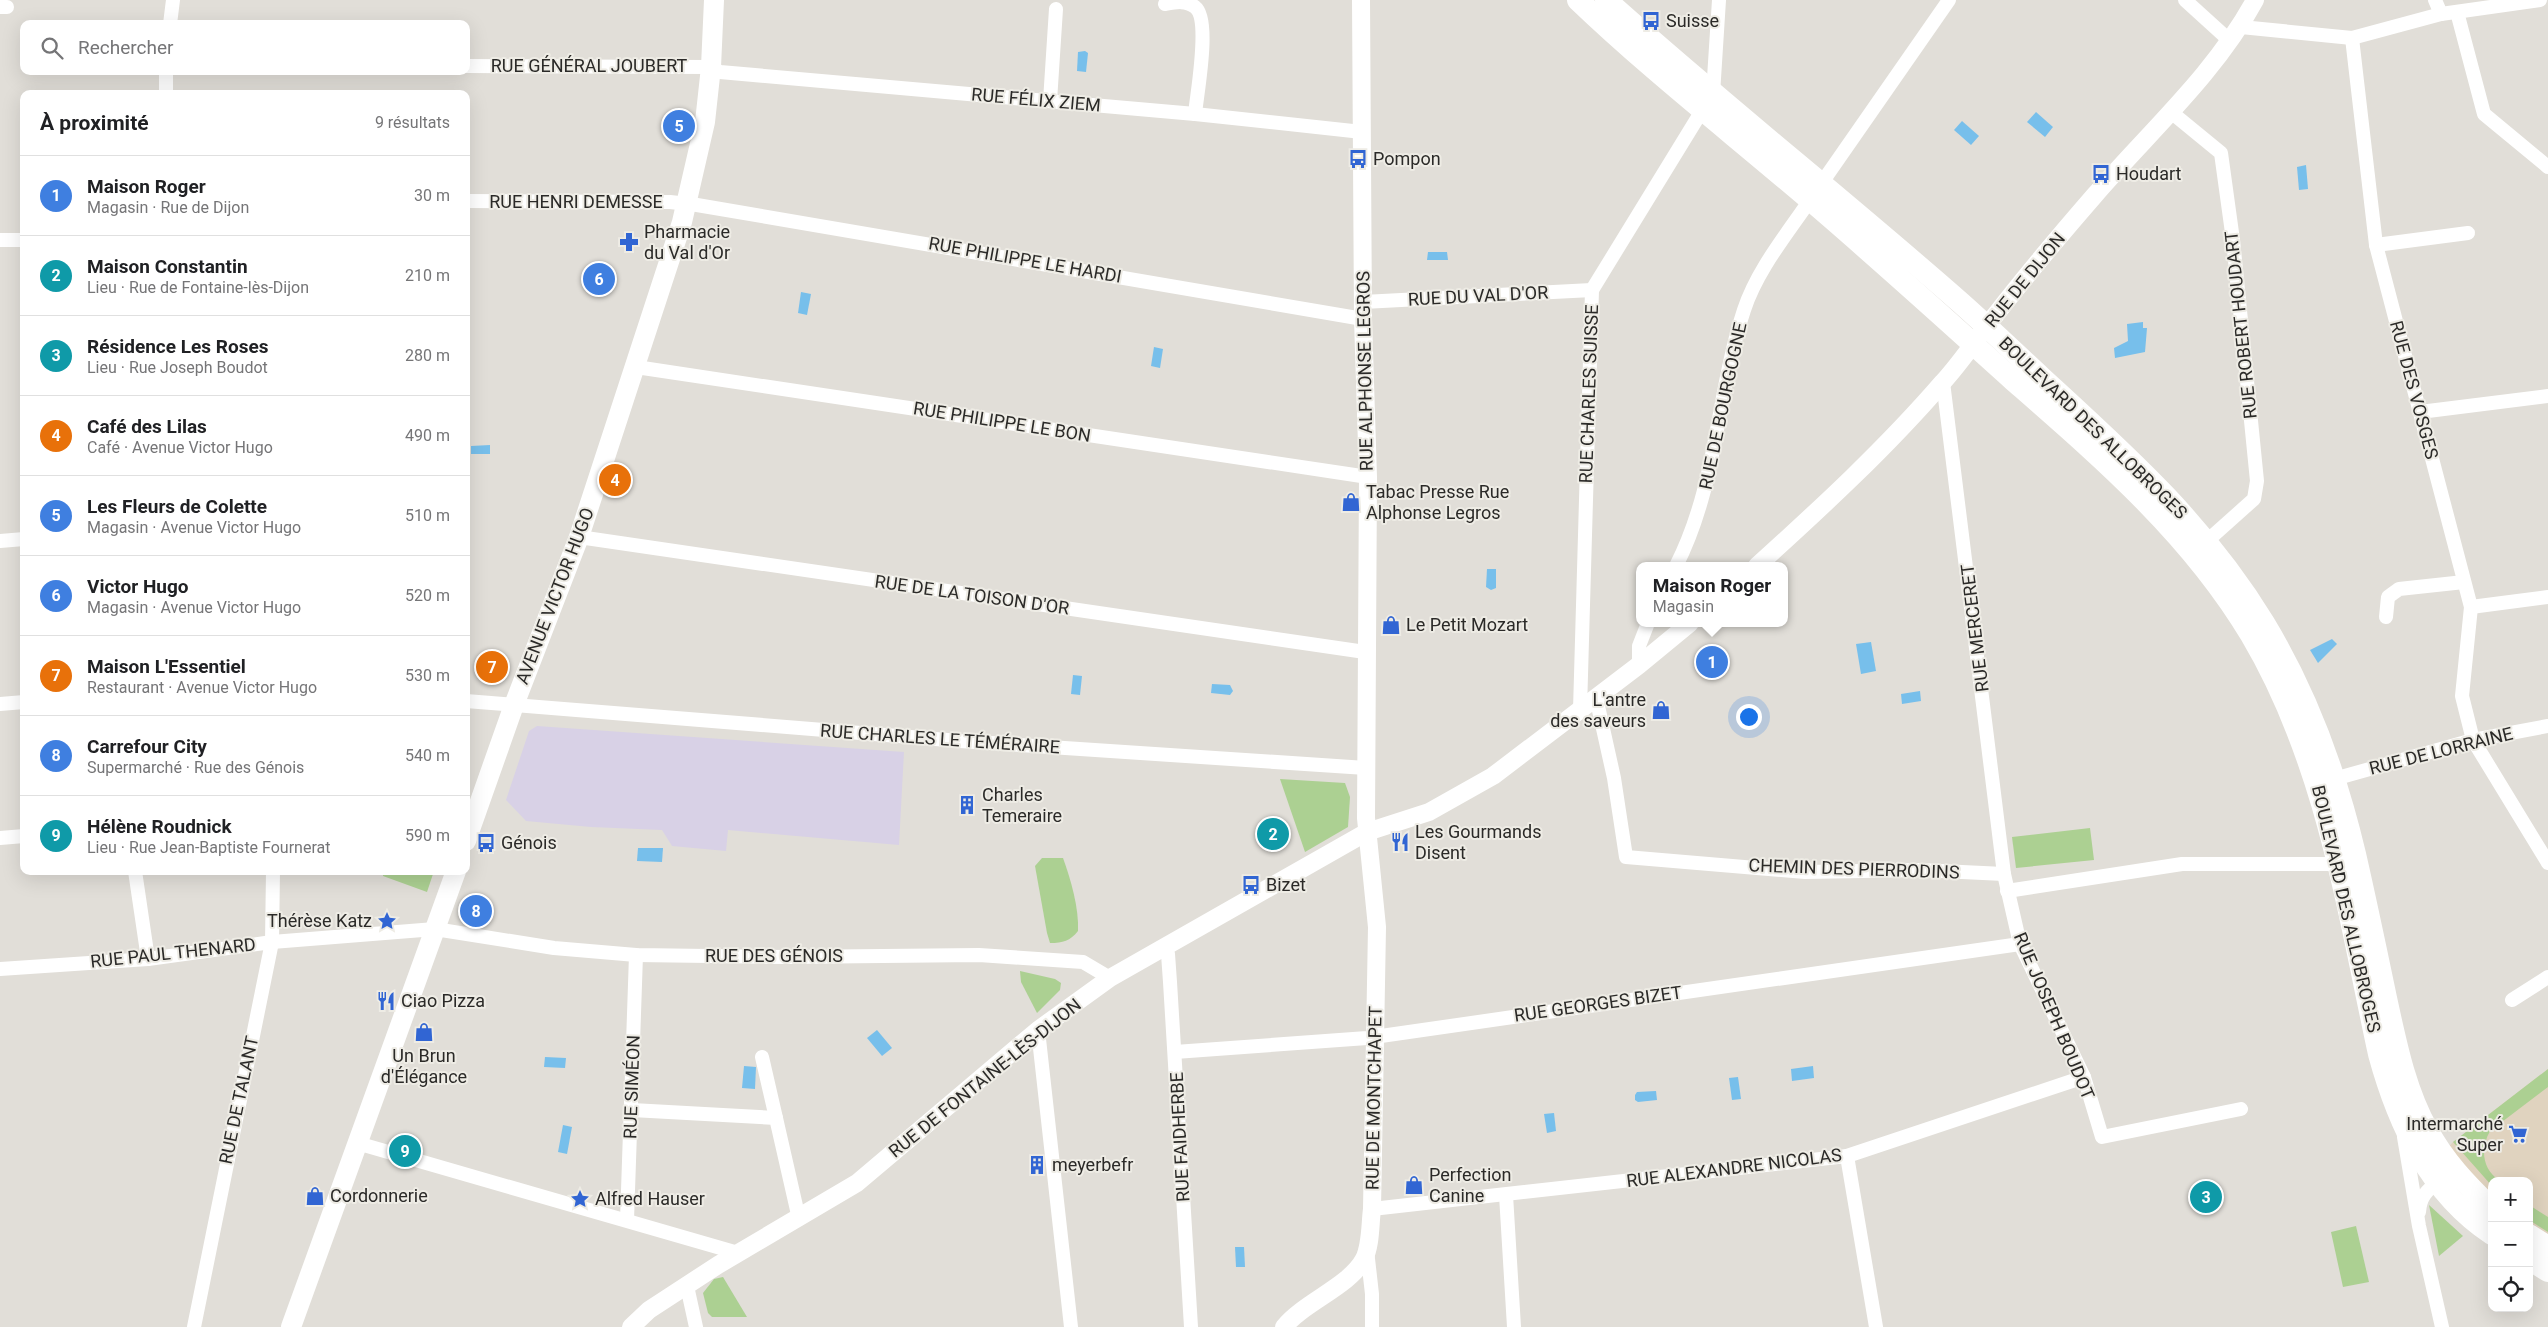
<!DOCTYPE html>
<html lang="fr">
<head>
<meta charset="utf-8">
<style>
	body { margin:0; font-family:Roboto,sans-serif; background:#f6f6f6; color:#202124 }
	.controls { position:absolute; right:15px; bottom:15px; display:grid; overflow:hidden; border-radius:10px; box-shadow:0 5px 20px #0002 }
	.controls button { width:45px; height:45px; display:grid; place-items:center; padding:0; border:0; border-bottom:1px solid #e0e0e0; background:#fff; color:#202124; font:25px sans-serif }
	.you { position:absolute; left:1748px; top:716px; width:18px; height:18px; margin:-12px; border:4px solid #fff; border-radius:50%; background:#1a73e8; box-shadow:0 0 0 8px #1a73e833 }
	.badge { display:grid; place-items:center; width:32px; height:32px; border-radius:50%; background:#ea580c; color:#fff; font-size:16px; font-weight:700 }
	.pin { position:absolute; translate:-50% -50%; border:2px solid #fff; box-shadow:0 1px 5px #0006 }
	.popup { position:absolute; left:1636px; top:562px; width:152px; height:65px; box-sizing:border-box; display:grid; place-content:center; border-radius:10px; background:#fff; filter:drop-shadow(0 1px 4px #0005); font-size:16px; white-space:nowrap; color:#757577 }
	.popup b { font-size:19px; color:#202124 }
	.popup::after { content:''; position:absolute; left:50%; top:100%; margin-left:-10px; border:10px solid transparent; border-top-color:#fff }
	.list { margin:0; padding:0; list-style:none }
	h2 { display:flex; justify-content:space-between; align-items:center; height:65px; margin:0; padding:0 20px; font-size:21px }
	h2 small { font-size:16px; font-weight:400; color:#757577 }
	.list li { display:grid; grid-template-columns:32px 1fr auto; gap:15px; align-items:center; box-sizing:border-box; height:80px; padding:0 20px; border-top:1px solid #e0e0e0 }
	.list b { display:block; font-size:19px; white-space:nowrap }
	.list p { margin:0; font-size:16px; white-space:nowrap; color:#757577 }
	.list em { font-size:16px; font-style:normal; color:#757577 }
	.icon { flex:none; width:28px; height:28px; fill:none; stroke:currentColor; stroke-width:2; stroke-linecap:round; stroke-linejoin:round }
	.map { position:relative; flex:none; width:2548px; height:1327px; overflow:hidden }
	.search { position:absolute; background:#fff; box-shadow:0 5px 20px #0002; left:20px; top:20px; width:450px; height:55px; display:flex; align-items:center; gap:12px; box-sizing:border-box; padding:0 18px; border-radius:10px; color:#757577; font-size:19px }
	.panel { position:absolute; background:#fff; box-shadow:0 5px 20px #0002; left:20px; top:90px; width:450px; height:785px; border-radius:10px }
	.map>svg:first-child { display:block }
</style>
</head>
<body>
<div class="map">
<svg width="2548" height="1327" viewBox="0 0 2548 1327">
	<rect width="100%" height="100%" fill="#e1ded8"/>
	<polygon fill="#e0d3bf" points="2548,1069 2548,1247 2529,1235 2529,1181 2492,1181 2492,1209 2442,1154 2453,1142"/>
	<polygon fill="#d8d1e6" points="537,726 904,752 899,845 728,830 726,851 672,846 662,830 591,827 526,821 506,800 529,731"/>
	<g fill="#acd092">
		<polygon points="1280,779 1345,783 1350,797 1348,827 1305,852"/>
		<polygon points="2090,828 2094,860 2016,868 2012,837"/>
		<path d="M 1042,858 L 1063,858 C 1071,880 1079,908 1078,931 C 1070,941 1063,943 1050,943 L 1047,933 L 1035,866 Z"/>
		<polygon points="383,871 434,871 427,892 383,876"/>
		<polygon points="1020,971 1055,979 1061,983 1060,990 1037,1013 1021,982"/>
		<path d="M 2548,1069 L 2548,1087 L 2490,1131 C 2480,1149 2482,1169 2500,1181 L 2492,1181 L 2492,1186 L 2453,1142 Z"/>
		<polygon points="2429,1205 2463,1236 2439,1256"/>
		<polygon points="2529,1205 2548,1217 2548,1232 2529,1220"/>
		<polygon points="2356,1226 2369,1282 2343,1287 2331,1232"/>
		<polygon points="723,1277 747,1317 712,1317 708,1313 703,1293 714,1279"/>
	</g>
	<g fill="#77bfeb">
		<polygon points="1085,51 1088,53 1086,72 1077,71 1078,52"/>
		<polygon points="2036,112 2053,127 2045,137 2027,122"/>
		<polygon points="1962,121 1979,136 1971,145 1954,130"/>
		<polygon points="2306,165 2308,189 2299,190 2297,167"/>
		<polygon points="1428,252 1447,252 1448,260 1427,260"/>
		<polygon points="801,292 811,294 807,315 798,313"/>
		<polygon points="2143,322 2143,328 2147,328 2145,352 2115,358 2114,348 2128,341 2127,324"/>
		<polygon points="1154,347 1163,349 1160,368 1151,366"/>
		<polygon points="490,445 490,454 471,454 471,446"/>
		<polygon points="1487,569 1496,569 1496,588 1491,590 1486,587"/>
		<polygon points="2332,639 2337,644 2318,663 2310,650"/>
		<polygon points="1871,642 1876,671 1861,674 1856,644"/>
		<polygon points="1073,675 1082,676 1080,695 1071,694"/>
		<polygon points="1212,684 1230,685 1233,691 1230,695 1211,693"/>
		<polygon points="1920,691 1921,701 1902,704 1901,694"/>
		<polygon points="638,848 663,848 662,862 637,861"/>
		<polygon points="877,1030 892,1048 882,1056 867,1038"/>
		<polygon points="545,1057 566,1058 565,1068 544,1067"/>
		<polygon points="744,1066 756,1067 755,1089 742,1088"/>
		<polygon points="1813,1066 1814,1078 1792,1081 1791,1069"/>
		<polygon points="1738,1077 1741,1099 1732,1100 1729,1078"/>
		<polygon points="1656,1091 1657,1100 1638,1102 1635,1100 1635,1095 1637,1092"/>
		<polygon points="1554,1113 1556,1131 1547,1133 1544,1114"/>
		<polygon points="563,1125 572,1127 567,1154 558,1152"/>
		<polygon points="1235,1247 1244,1247 1245,1267 1236,1267"/>
	</g>
	<g fill="none" stroke-linecap="round" stroke-linejoin="round">
		<g stroke="#fff" stroke-width="14">
			<polyline points="2185,0 2229,40"/>
			<polyline points="2435,0 2441,14"/>
			<path d="M 1165,4 C 1176,2 1186,0 1195,7 C 1211,19 1197,93 1195,114"/>
			<polyline points="0,7 7,7"/>
			<polyline points="2457,12 2484,114 2548,167"/>
			<polyline points="170,24 173,0"/>
			<polyline points="2241,27 2352,38 2441,14 2540,0"/>
			<polyline points="2352,38 2376,245 2471,607 2462,696 2473,740 2548,863"/>
			<polyline points="466,66 711,67 720,72 1195,114 1362,132"/>
			<polyline points="166,94 166,71"/>
			<polyline points="1713,94 1719,0"/>
			<polyline points="1050,101 1056,9"/>
			<polyline points="2171,112 2221,153 2233,240 2257,481 2254,499 2207,541"/>
			<polyline points="1821,184 1949,0"/>
			<polyline points="466,201 670,202 697,205 1363,319"/>
			<polyline points="0,240 24,240"/>
			<polyline points="2376,245 2468,233"/>
			<polyline points="1363,302 1592,290"/>
			<polyline points="636,367 1368,477"/>
			<polyline points="1943,382 2004,874 2020,944 2084,1077 2102,1137 2241,1109"/>
			<polyline points="2420,412 2548,396"/>
			<polyline points="579,537 1365,652"/>
			<polyline points="0,541 24,539"/>
			<path d="M 1676,566 C 1718,484 1716,395 1744,310 C 1757,270 1787,234 1810,200"/>
			<polyline points="2471,607 2548,597"/>
			<polyline points="2386,617 2388,597 2399,589 2464,582"/>
			<polyline points="1639,665 1639,646 1648,623"/>
			<polyline points="1596,697 1614,778 1626,857 1805,872 1920,870 2004,874"/>
			<polyline points="466,701 960,741 1366,768"/>
			<polyline points="0,704 24,702"/>
			<polyline points="1580,710 1592,290 1703,109"/>
			<polyline points="2334,779 2473,740 2548,726"/>
			<polyline points="0,838 24,836"/>
			<polyline points="135,871 148,959"/>
			<polyline points="2007,891 2182,864 2338,864"/>
			<polyline points="1164,947 1168,954 1170,982 1191,1327"/>
			<polyline points="0,969 148,959 272,942 435,929 554,948 636,955 786,957 979,955 1083,962 1110,978"/>
			<polyline points="2512,1000 2548,977"/>
			<polyline points="1038,1030 1071,1327"/>
			<polyline points="1175,1052 1367,1038 2020,944"/>
			<polyline points="762,1057 776,1118"/>
			<polyline points="632,1110 776,1118 799,1219"/>
			<polyline points="2404,1137 2419,1226 2442,1327"/>
			<polyline points="357,1143 738,1253"/>
			<polyline points="1847,1156 1876,1327"/>
			<polyline points="1506,1195 1514,1327"/>
			<polyline points="1372,1209 1847,1156 2084,1077"/>
			<path d="M 2419,1212 C 2420,1198 2426,1190 2438,1183"/>
			<polyline points="627,1220 636,955"/>
			<polyline points="1367,1250 1372,1294 1372,1327"/>
			<polyline points="687,1286 696,1327"/>
			<polyline points="194,1327 272,942 273,871"/>
		</g>
		<g stroke="#fff" stroke-width="18">
			<path d="M 1757,566 C 1822,507 1886,448 1943,382 C 1963,360 1979,335 1997,313 C 2028,273 2061,234 2094,196 C 2149,132 2215,74 2255,0"/>
			<polyline points="631,1327 649,1310 718,1265 857,1183 1038,1030 1110,978 1367,832 1429,812 1493,776 1639,665 1690,623"/>
			<path d="M 1284,1327 C 1304,1302 1350,1286 1364,1259 C 1371,1245 1370,1224 1372,1209 L 1377,927 L 1366,818 L 1368,477 L 1363,319 L 1361,0"/>
		</g>
		<g stroke="#fff" stroke-width="20">
			<polyline points="466,841 514,705 579,537 682,222 705,122 711,67 714,0"/>
			<polyline points="291,1327 456,871"/>
		</g>
		<g stroke="#fff" stroke-width="22">
			<path d="M 1578,0 C 1649,68 1727,129 1802,193 C 1874,254 1943,317 2013,380 C 2101,457 2191,534 2251,635 C 2327,763 2348,912 2379,1054 C 2398,1124 2430,1193 2492,1234"/>
			<path d="M 1606,0 C 1722,104 1844,200 1961,303 C 1988,327 2014,352 2041,377 C 2126,455 2203,523 2264,623 C 2307,694 2336,774 2355,854 C 2366,902 2376,950 2386,998 C 2396,1044 2405,1090 2428,1131 C 2444,1161 2467,1185 2492,1209"/>
			<polyline points="2529,1235 2548,1247"/>
			<polyline points="2529,1259 2548,1271"/>
		</g>
	</g>
	<defs>
		<g id="bus-bare" transform="scale(1.5)"><path d="M-5-6H5V4H4V6H2V4H-2V6H-4V4H-5ZM-3.5-4V0h7V-4ZM-3.5 1.2v1.5H-2V1.2ZM2 1.2v1.5H3.5V1.2Z" fill="#3165d3" stroke="#eeece5" stroke-width="2.5" paint-order="stroke"/></g>
		<g id="pharmacy-bare" transform="scale(1.5)"><path d="M-2-6h4v4h4v4h-4v4h-4v-4h-4v-4h4Z" fill="#3165d3" stroke="#eeece5" stroke-width="2.5" paint-order="stroke"/></g>
		<g id="shop-bare" transform="scale(1.5)"><path d="M-5-2.5h2.3a2.7 3.5 0 0 1 5.4 0H5L5.5 6h-11ZM-1.5-2.5h3a1.5 2.3 0 0 0-3 0Z" fill="#3165d3" stroke="#eeece5" stroke-width="2.5" paint-order="stroke"/></g>
		<g id="building-bare" transform="scale(1.5)"><path d="M-4-6H4V6H1V3H-1V6H-4ZM-2.5-4.3h1.7v1.8h-1.7ZM.8-4.3h1.7v1.8H.8ZM-2.5-1h1.7V.8h-1.7ZM.8-1h1.7V.8H.8Z" fill="#3165d3" stroke="#eeece5" stroke-width="2.5" paint-order="stroke"/></g>
		<g id="restaurant-bare" transform="scale(1.5)"><path d="M-5-6h1v4h1v-4h1v4h1v-4h1v5L-1.5 .5V6h-2V.5L-5-1ZM5-6V6H3V1.5H1.5Q1.5-4 5-6Z" fill="#3165d3" stroke="#eeece5" stroke-width="2.5" paint-order="stroke"/></g>
		<g id="sight-bare" transform="scale(1.5)"><path d="M0-6L1.8-2.2L6-1.7L2.9 1.2L3.7 5.4L0 3.3L-3.7 5.4L-2.9 1.2L-6-1.7L-1.8-2.2Z" fill="#3165d3" stroke="#eeece5" stroke-width="2.5" paint-order="stroke"/></g>
		<g id="supermarket-bare" transform="scale(1.5)"><path d="M-6-5.5h2.5l.6 2H6L4.5 2H-2.5L-4.4-4H-6ZM-1.5 3.2a1.3 1.3 0 1 0 .1 0ZM3 3.2a1.3 1.3 0 1 0 .1 0Z" fill="#3165d3" stroke="#eeece5" stroke-width="2.5" paint-order="stroke"/></g>
	</defs>
	<g fill-rule="evenodd">
		<use href="#bus-bare" x="1651" y="21"/>
		<use href="#bus-bare" x="1358" y="159"/>
		<use href="#bus-bare" x="2101" y="174"/>
		<use href="#pharmacy-bare" x="629" y="242"/>
		<use href="#shop-bare" x="1351" y="502"/>
		<use href="#shop-bare" x="1391" y="625"/>
		<use href="#shop-bare" x="1661" y="710"/>
		<use href="#building-bare" x="967" y="805"/>
		<use href="#restaurant-bare" x="1400" y="842"/>
		<use href="#bus-bare" x="486" y="843"/>
		<use href="#bus-bare" x="1251" y="885"/>
		<use href="#sight-bare" x="387" y="921"/>
		<use href="#restaurant-bare" x="386" y="1001"/>
		<use href="#shop-bare" x="424" y="1032"/>
		<use href="#supermarket-bare" x="2518" y="1134"/>
		<use href="#building-bare" x="1037" y="1165"/>
		<use href="#shop-bare" x="1414" y="1185"/>
		<use href="#shop-bare" x="315" y="1196"/>
		<use href="#sight-bare" x="580" y="1199"/>
	</g>
	<g text-anchor="middle" stroke-width="4" stroke-linejoin="round" paint-order="stroke">
		<g font-size="18" fill="#2b2a28" stroke="#eeece5" text-anchor="start">
			<text x="1666" y="27">Suisse</text>
			<text x="1373" y="165">Pompon</text>
			<text x="2116" y="180">Houdart</text>
			<text x="644" y="238">Pharmacie<tspan x="644" dy="21">du Val d'Or</tspan></text>
			<text x="1366" y="498">Tabac Presse Rue<tspan x="1366" dy="21">Alphonse Legros</tspan></text>
			<text x="1406" y="631">Le Petit Mozart</text>
			<text x="1646" y="706" text-anchor="end">L'antre<tspan x="1646" dy="21">des saveurs</tspan></text>
			<text x="982" y="801">Charles<tspan x="982" dy="21">Temeraire</tspan></text>
			<text x="1415" y="838">Les Gourmands<tspan x="1415" dy="21">Disent</tspan></text>
			<text x="501" y="849">Génois</text>
			<text x="1266" y="891">Bizet</text>
			<text x="372" y="927" text-anchor="end">Thérèse Katz</text>
			<text x="401" y="1007">Ciao Pizza</text>
			<text x="424" y="1062" text-anchor="middle">Un Brun<tspan x="424" dy="21">d'Élégance</tspan></text>
			<text x="2503" y="1130" text-anchor="end">Intermarché<tspan x="2503" dy="21">Super</tspan></text>
			<text x="1052" y="1171">meyerbefr</text>
			<text x="1429" y="1181">Perfection<tspan x="1429" dy="21">Canine</tspan></text>
			<text x="330" y="1202">Cordonnerie</text>
			<text x="595" y="1205">Alfred Hauser</text>
		</g>
		<g font-size="18" fill="#2b2a28" stroke="#eeece5">
			<text x="589" y="72">RUE GÉNÉRAL JOUBERT</text>
			<text transform="translate(1036 100) rotate(5)" y="6">RUE FÉLIX ZIEM</text>
			<text x="576" y="208">RUE HENRI DEMESSE</text>
			<text transform="translate(1025 260) rotate(10)" y="6">RUE PHILIPPE LE HARDI</text>
			<text transform="translate(2025 280) rotate(-51)" y="6">RUE DE DIJON</text>
			<text transform="translate(1478 296) rotate(-3)" y="6">RUE DU VAL D'OR</text>
			<text transform="translate(2241 325) rotate(-96)" y="6">RUE ROBERT HOUDART</text>
			<text transform="translate(1365 371) rotate(-91)" y="6">RUE ALPHONSE LEGROS</text>
			<text transform="translate(2414 390) rotate(75)" y="6">RUE DES VOSGES</text>
			<text transform="translate(1589 394) rotate(-88)" y="6">RUE CHARLES SUISSE</text>
			<text transform="translate(1723 406) rotate(-78)" y="6">RUE DE BOURGOGNE</text>
			<text transform="translate(1002 422) rotate(9)" y="6">RUE PHILIPPE LE BON</text>
			<text transform="translate(2093 428) rotate(44)" y="6">BOULEVARD DES ALLOBROGES</text>
			<text transform="translate(972 595) rotate(8)" y="6">RUE DE LA TOISON D'OR</text>
			<text transform="translate(555 596) rotate(-69)" y="6">AVENUE VICTOR HUGO</text>
			<text transform="translate(1975 628) rotate(-97)" y="6">RUE MERCERET</text>
			<text transform="translate(940 739) rotate(4)" y="6">RUE CHARLES LE TÉMÉRAIRE</text>
			<text transform="translate(2441 751) rotate(-14)" y="6">RUE DE LORRAINE</text>
			<text transform="translate(1854 869) rotate(2)" y="6">CHEMIN DES PIERRODINS</text>
			<text transform="translate(2346 909) rotate(77)" y="6">BOULEVARD DES ALLOBROGES</text>
			<text transform="translate(173 953) rotate(-6)" y="6">RUE PAUL THENARD</text>
			<text x="774" y="962">RUE DES GÉNOIS</text>
			<text transform="translate(1598 1004) rotate(-8)" y="6">RUE GEORGES BIZET</text>
			<text transform="translate(2054 1016) rotate(67)" y="6">RUE JOSEPH BOUDOT</text>
			<text transform="translate(985 1078) rotate(-39)" y="6">RUE DE FONTAINE-LÈS-DIJON</text>
			<text transform="translate(632 1087) rotate(-88)" y="6">RUE SIMÉON</text>
			<text transform="translate(1374 1098) rotate(-89)" y="6">RUE DE MONTCHAPET</text>
			<text transform="translate(239 1100) rotate(-78)" y="6">RUE DE TALANT</text>
			<text transform="translate(1180 1137) rotate(-93)" y="6">RUE FAIDHERBE</text>
			<text transform="translate(1734 1168) rotate(-7)" y="6">RUE ALEXANDRE NICOLAS</text>
		</g>
	</g>
</svg>
<div class="controls">
<button>+</button>
<button>−</button>
<button><svg class="icon" aria-label="locate" viewBox="0 0 24 24"><circle cx="12" cy="12" r="6"/><path d="M12 2v4M12 18v4M2 12h4M18 12h4"/></svg></button>
</div>
<div class="you"></div>
<div class="pin badge" style="left:1712px;top:662px;background:#3f7fe0">1</div>
<div class="popup"><b>Maison Roger</b>Magasin</div>
<div class="pin badge" style="left:1273px;top:834px;background:#0f9aa8">2</div>
<div class="pin badge" style="left:2206px;top:1197px;background:#0f9aa8">3</div>
<div class="pin badge" style="left:615px;top:480px;background:#e8710a">4</div>
<div class="pin badge" style="left:679px;top:126px;background:#3f7fe0">5</div>
<div class="pin badge" style="left:599px;top:279px;background:#3f7fe0">6</div>
<div class="pin badge" style="left:492px;top:667px;background:#e8710a">7</div>
<div class="pin badge" style="left:476px;top:911px;background:#3f7fe0">8</div>
<div class="pin badge" style="left:405px;top:1151px;background:#0f9aa8">9</div>
<div class="search"><svg class="icon" aria-label="search" viewBox="0 0 24 24"><circle cx="10" cy="10" r="6"/><path d="M15 15l6 6"/></svg>Rechercher</div>
<section class="panel">
<h2>À proximité<small>9 résultats</small></h2>
<ul class="list">
<li><span class="badge" style="background:#3f7fe0">1</span><div><b>Maison Roger</b><p>Magasin · Rue de Dijon</p></div><em>30 m</em></li>
<li><span class="badge" style="background:#0f9aa8">2</span><div><b>Maison Constantin</b><p>Lieu · Rue de Fontaine-lès-Dijon</p></div><em>210 m</em></li>
<li><span class="badge" style="background:#0f9aa8">3</span><div><b>Résidence Les Roses</b><p>Lieu · Rue Joseph Boudot</p></div><em>280 m</em></li>
<li><span class="badge" style="background:#e8710a">4</span><div><b>Café des Lilas</b><p>Café · Avenue Victor Hugo</p></div><em>490 m</em></li>
<li><span class="badge" style="background:#3f7fe0">5</span><div><b>Les Fleurs de Colette</b><p>Magasin · Avenue Victor Hugo</p></div><em>510 m</em></li>
<li><span class="badge" style="background:#3f7fe0">6</span><div><b>Victor Hugo</b><p>Magasin · Avenue Victor Hugo</p></div><em>520 m</em></li>
<li><span class="badge" style="background:#e8710a">7</span><div><b>Maison L'Essentiel</b><p>Restaurant · Avenue Victor Hugo</p></div><em>530 m</em></li>
<li><span class="badge" style="background:#3f7fe0">8</span><div><b>Carrefour City</b><p>Supermarché · Rue des Génois</p></div><em>540 m</em></li>
<li><span class="badge" style="background:#0f9aa8">9</span><div><b>Hélène Roudnick</b><p>Lieu · Rue Jean-Baptiste Fournerat</p></div><em>590 m</em></li>
</ul>
</section>
</div>
</body>
</html>
